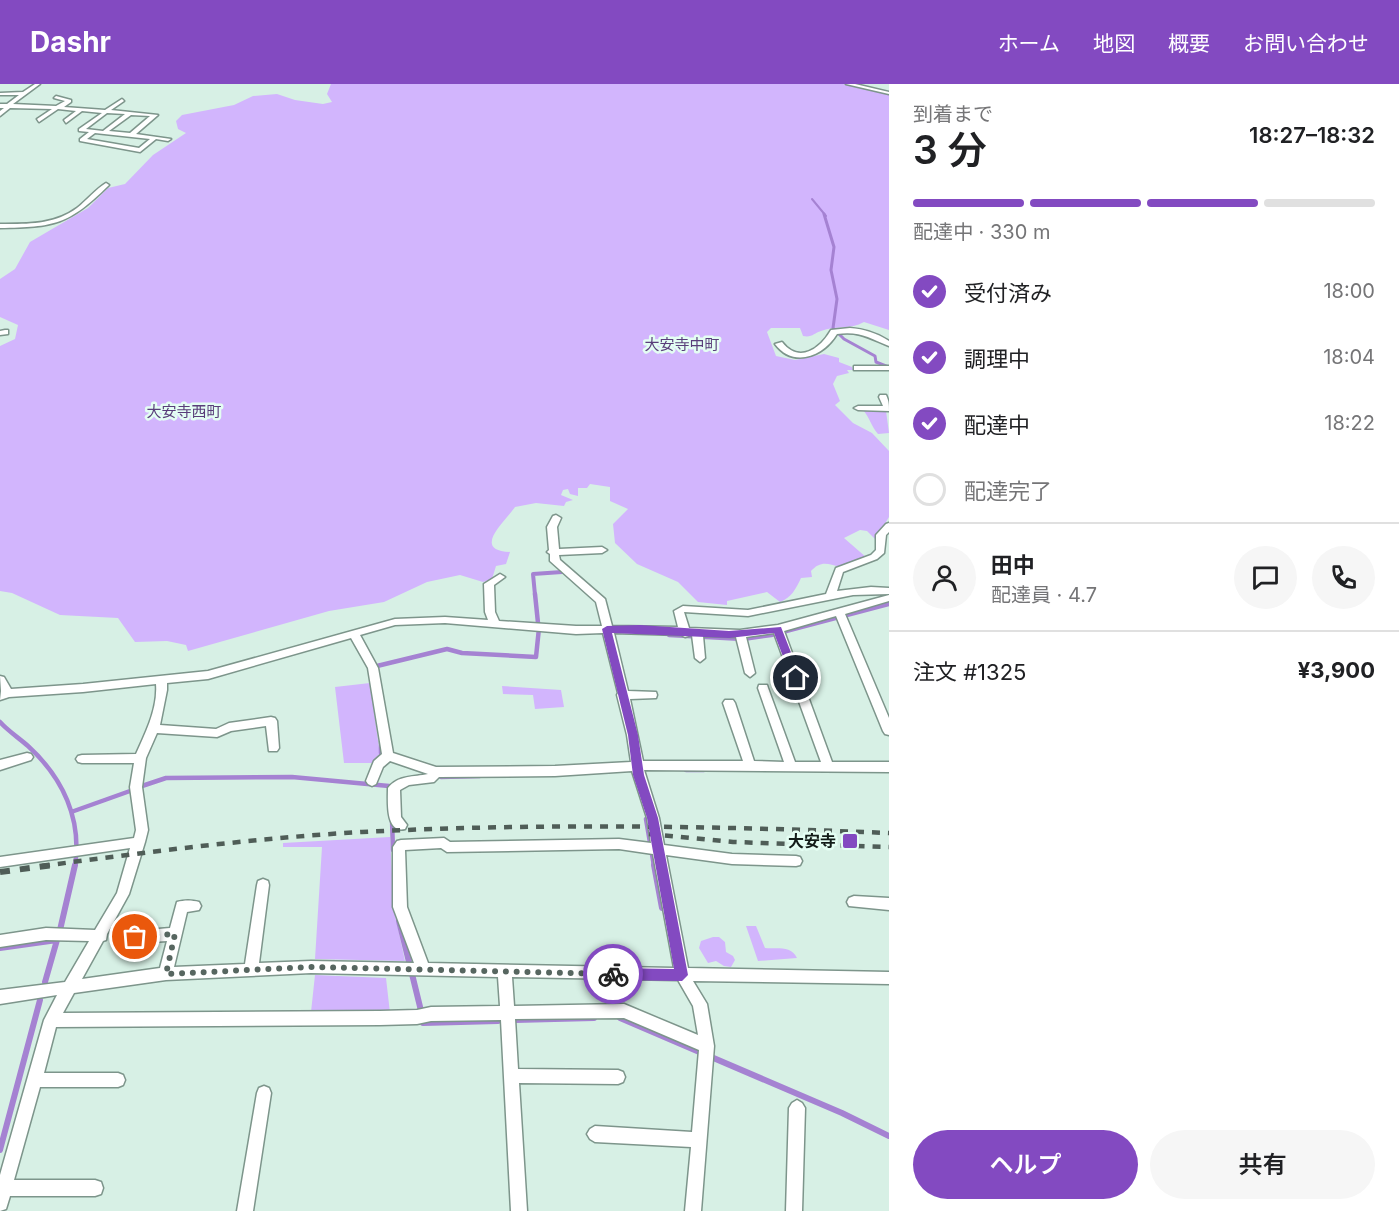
<!DOCTYPE html>
<html lang="ja">
<head>
<meta charset="utf-8">
<style>
  :root { --surface:#fff; --page:#f6f6f6; --text:#202124; --muted:#757577; --line:#e0e0e0; --accent:#834ac1 }
  body { margin:0; font-family:Inter,"Noto Sans JP",sans-serif; background:var(--page); color:var(--text); height:100vh; display:flex; flex-direction:column; font-size:22px; white-space:nowrap }
  * { box-sizing:border-box; margin:0 }
  p { font-size:20px; color:var(--muted) }
  .icon { flex:none; width:33px; height:33px; fill:none; stroke:currentColor; stroke-width:2; stroke-linecap:round; stroke-linejoin:round }
  .map { position:relative; flex:1; overflow:hidden }
  .panel { display:flex; flex-direction:column; background:var(--surface); width:510px }
  .panel>* { flex:none }
  .pin { position:absolute; display:grid; place-items:center; width:51px; height:51px; color:#fff; margin:-26px; border:3px solid #fff; border-radius:50%; box-shadow:0 2px 6px #0007 }
  .courier { position:absolute; display:grid; place-items:center; width:60px; height:60px; margin:-30px; border:4px solid #834ac1; border-radius:50%; background:#fff; color:#222; box-shadow:0 2px 8px #0007 }
  .head em { font-style:normal; font-weight:600 }
  .head div { display:flex; flex-direction:column-reverse }
  .head { display:flex; align-items:center; justify-content:space-between; height:102px; padding:0 24px }
  h1 { font-size:39px; font-weight:600; line-height:45px }
  .bar { display:grid; grid-template-columns:repeat(4,1fr); gap:9px 6px; align-content:center; height:72px; padding:0 24px }
  .bar i { height:8px; border-radius:4px; background:var(--line) }
  .bar .selected { background:var(--accent) }
  .bar p { grid-column:span 4 }
  .line { display:flex; align-items:center; gap:15px; padding:0 24px; border-top:2px solid var(--line) }
  .line div { flex:1 }
  .round { display:grid; place-items:center; flex:none; width:63px; height:63px; border-radius:32px; background:var(--page) }
  ol { padding:0 24px; list-style:none }
  li { display:flex; align-items:center; gap:18px; height:66px }
  li p { margin-inline-start:auto }
  li .icon { padding:6px; border-radius:50%; background:var(--accent); color:#fff; stroke-width:4 }
  li:last-child { color:var(--muted) }
  li i { width:33px; height:33px; border:3px solid var(--line); border-radius:50% }
  .primary-button { display:flex; gap:12px; margin-top:auto; padding:12px 24px }
  .primary-button a { flex:1; height:69px; border-radius:36px; background:var(--accent); color:#fff; font-size:24px; font-weight:600; line-height:69px; text-align:center }
  .primary-button a+a { background:var(--page); color:var(--text) }
  header { display:flex; align-items:center; gap:36px; box-sizing:border-box; height:84px; padding:0 30px; background:var(--accent); color:#fff }
  header strong { font-size:28px }
  nav { display:flex; gap:33px; margin-inline-start:auto; font-size:21px }
  main { display:flex; flex:1; min-height:0 }
  .map>svg:first-child { display:block }
  .green { fill:#d2b5fd }
  .lines { fill:none; stroke-linecap:round; stroke-linejoin:round }
  .stream-far4 { stroke:#a582d2; stroke-width:2 }
  .stream-far3 { stroke:#a582d2; stroke-width:3 }
  .stream-far2 { stroke:#a582d2; stroke-width:4 }
  .stream-far1 { stroke:#a582d2; stroke-width:4.5 }
  .stream { stroke:#a582d2; stroke-width:6 }
  .street-casing { stroke:#7d958b; stroke-width:3 }
  .street { fill:#fff; fill-rule:evenodd }
  .rail-far1 { stroke:#4f5d57; stroke-width:4.5; stroke-dasharray:8 8; stroke-linecap:butt }
  .rail { stroke:#4f5d57; stroke-width:6; stroke-dasharray:10 10; stroke-linecap:butt }
  .route { fill:#834ac1 }
  .done { stroke:#576660; stroke-width:6; stroke-dasharray:0 10.8 }
  .poi-dot { fill:#834ac1; stroke:#e4fef3; stroke-width:2 }
  .labels { text-anchor:middle; stroke-width:5; stroke-linejoin:round; paint-order:stroke }
  .far-neighbourhood-label { font-size:15px; fill:#593e7a; stroke:#e4fef3 }
  .poi-label { font-size:16px; font-weight:bold; fill:#121c18; stroke:#e4fef3; text-anchor:end }
</style>
</head>
<body>
<header>
<strong>Dashr</strong>
<nav><a>ホーム</a><a>地図</a><a>概要</a><a>お問い合わせ</a></nav>
</header>
<main>
<div class="map">
<svg width="889" height="1127" viewBox="0 0 889 1127">
  <rect width="100%" height="100%" fill="#d7f0e5"/>
  <path class="green" d="M331 0H843L889 10V246L864 238C850 246 836 241 821 247 814 249 812 254 803 252L800 244H771L767 248 776 272 795 276 824 270 839 274V278L852 283 853 286H847L849 289 837 292 833 300 840 317 835 321 853 339 872 349 889 367V433L878 451 879 455H875L867 447 860 446 844 454 867 474 840 483C827 479 820 477 811 487L812 493 801 494C796 505 791 514 780 518L767 508 727 517V521L698 518 678 498 637 480 615 459 613 440 628 425 610 417V403L590 400 587 404H578V412L570 410 568 405 563 406 561 411 573 416 566 418 564 422 536 419 515 423C505 438 471 466 510 468L506 480 496 482 492 495 483 498 460 491 427 498 384 518 329 527 188 567 186 561 167 557 135 558 118 534 60 531 12 509 0 507V262L15 255 18 241 0 233V195L15 185 30 158 88 124 108 104 125 100 153 71 186 49 178 45 176 37 182 31 234 21 253 12 277 10 295 16 323 20 332 18 327 10Z
    M863 326 886 327 889 349 878 350C871 342 870 334 863 326Z
    M370 599 380 671 373 679H344L335 603Z
    M502 602 561 606 564 623 535 625 533 611 503 610Z
    M390 753 394 826 405 877 315 875 322 763H283V759Z
    M746 842H756L765 864C777 865 791 861 797 874L758 877Z
    M713 853H719L725 858 726 868 733 872 735 876 731 883 724 882 716 877 708 879 699 864 701 857Z
    M315 891 386 894 390 929 311 928Z"/>
  <g class="lines">
    <path class="stream-far4" d="M812 115 826 132"/>
    <path class="stream-far3" d="M824 130 834 163 831 186 837 215 833 244 844 255 875 272 876 278 889 283"/>
    <path class="stream-far2" d="M535 511 533 490 562 488"/>
    <path class="stream-far1" d="M535 510 538 539
      M669 551 743 555 771 551 889 520
      M377 582 447 565 462 569 536 573 539 544
      M0 638C8 647 19 654 28 662 63 694 82 735 75 782
      M381 657V669
      M686 686H704
      M441 693 480 692
      M142 702 166 694 292 693 389 702 390 709
      M74 727 130 707
      M646 735 654 782
      M392 736 393 766"/>
    <path class="stream" d="M654 781 662 824
      M399 837 424 939
      M60 846 75 781
      M0 864 57 856 45 898
      M620 934 842 1029 889 1052
      M515 936 594 934
      M423 939 498 937
      M0 1066 40 916"/>
    <defs>
      <path id="street" d="M35 0H40L13 20 56 22 65 17 54 14 56 12 71 16V18L64 23 105 26 122 15 124 17 111 26 158 31 136 50 171 55 168 57 156 55 140 68 80 57V55L89 48 79 47V45L102 29 82 27 66 39 64 36 76 27 58 25 39 38 37 35 52 25 10 24 0 32V27L4 24H0V20H7L19 11H0V9L23 8ZM107 29 125 30 103 47 86 45ZM131 31 150 32 130 49 109 47ZM95 49 150 55 139 64 87 55Z
        M846 0H855L889 8V10Z
        M106 99 109 101 108 102C68 141 55 143 0 144V140C27 140 54 141 77 124 87 116 96 105 106 99Z
        M850 244C864 245 877 249 889 257V262C869 254 860 247 837 250 823 273 793 284 775 260L782 258C799 280 820 265 831 246Z
        M5 246H8V250L0 251V247Z
        M854 282H889V286H854Z
        M880 311H886C889 317 889 321 889 327L858 326 854 324 858 322H883L879 313Z
        M556 431 561 434 557 443 559 465 602 463 607 466 602 469 559 471 560 476 605 515 612 542 678 543 674 527 683 522 748 526 826 510 836 484 871 471 876 466V451L886 440 889 439V448L886 451 884 469 877 475 843 488 837 507 871 503 889 504V510L853 511 748 532 684 528 689 544 740 546 778 541 889 511V517L845 530 889 634V651L885 650 883 647 836 532 784 547 832 678H889V688L644 686 659 734 664 761 732 770 796 772 800 773 802 777 800 781 796 782 732 780 666 771 688 884 889 888V900L693 897 707 920 714 962 701 1127H685L691 1063 595 1058 590 1055 587 1050 590 1045 595 1042 692 1048 699 966 624 934 515 935 518 985 618 986 623 988 625 993 623 998 618 1000 519 999 527 1127H511L501 936 431 937 417 940 380 941 56 943 44 989H118L123 991 125 996 123 1001 118 1003H40L14 1096H95L101 1098 103 1104 101 1110 95 1112H10L6 1125 0 1127V1091L44 936 57 911 0 920V906L65 898 89 857 46 856 0 863V851L46 844 95 846 117 809 130 764 0 783V773L134 754 136 746 130 703 134 679H82L78 678 76 675 78 672 82 671 136 670C146 648 158 624 156 600L83 608 9 613 0 616 1 607 0 592 4 593 11 605 83 600 208 587 395 535 445 533 488 536 485 528 484 500 500 490 505 493 494 501 495 528 499 537 576 542H602L596 518 550 477V470L547 468 549 466 547 443 553 432ZM445 539 576 550 603 549 618 609 617 611 627 651 631 678 555 682 436 683 393 669 378 584 360 551 395 541ZM614 549 681 551 685 553 692 551 695 574 700 578 705 574 703 552 736 553 745 589 750 593 755 589 746 553 774 549 821 678H795L768 604 767 601H759L758 604 784 678 754 677 735 619 733 616H725L723 619 743 677H643L630 615 656 614 657 611 656 608 628 607ZM351 554 368 584 382 670 374 677 366 697 368 700 372 702 376 700 383 683 390 677 428 690C414 693 398 691 388 704 388 716 385 750 405 745L407 741 401 733 400 706 409 701 434 698 439 693 555 692 632 687 647 734 651 759 619 755 450 758 444 754 401 756 397 757 393 763V823L414 879 311 877 259 879 269 801 268 797 263 795 258 797 257 801 245 880 174 883 187 828 199 826 201 822 199 818C192 816 184 816 177 818L170 844 135 847 130 849 128 853 130 857 135 859 167 857 160 884 82 895 103 857 106 856 107 850 129 810 145 758 148 746 142 703 146 674 157 649 217 653 231 647 266 642 269 667H277L279 664 277 637 275 634 271 633 229 639 216 645 160 641 167 606V599L208 595ZM441 764 447 768 619 765 653 770 674 884 428 879 407 823 405 766ZM311 889 498 893 500 922 431 923 417 926 380 927 63 929 74 909 166 896ZM512 893 678 896 693 922 698 951 624 920 514 922Z
        M27 669 31 670 33 673 31 676 0 686V676Z
        M854 812 889 814V826L849 822 847 818 849 814Z
        M264 1002 269 1004 271 1009 253 1127H237L257 1009 259 1004Z
        M797 1016 802 1019 805 1024 802 1127H786L789 1024 792 1019Z"/>
    </defs>
    <use href="#street" class="street-casing"/>
    <use href="#street" class="street"/>
    <path class="rail-far1" d="M649 750 733 758 889 763
      M42 782C148 768 255 754 362 748 538 739 714 742 889 749"/>
    <path class="rail" d="M0 788 53 781"/>
  </g>
  <path class="route" d="M640 541 729 547 781 543 801 594 792 596 774 549 729 554 612 549 638 651 644 691 658 734 688 891 682 897 613 896 607 890 613 884 674 885 647 734 633 691 628 651 602 545 607 542Z"/>
  <g class="lines">
    <path class="done" d="M135 853 175 850 166 890 311 883 613 890"/>
  </g>
  <rect class="poi-dot" x="842" y="749" width="16" height="16" rx="3"/>
  <g class="labels">
    <g class="far-neighbourhood-label">
      <text x="682" y="266">大安寺中町</text>
      <text x="184" y="333">大安寺西町</text>
    </g>
    <g class="poi-label">
      <text x="836" y="763">大安寺</text>
    </g>
  </g>
</svg>
<div class="pin" style="left:135px;top:853px;background:#ea580c"><svg class="icon" aria-label="bag" viewBox="0 0 24 24"><path d="M5 8h14l-1 12H6zM9 8a3 3 0 0 1 6 0"/></svg></div>
<div class="pin" style="left:796px;top:594px;background:#1f2937"><svg class="icon" aria-label="home" viewBox="0 0 24 24"><path d="M3 11l9-7 9 7M6 9v11h12V9"/></svg></div>
<div class="courier" style="left:613px;top:890px"><svg class="icon" aria-label="bike" viewBox="0 0 24 24"><circle cx="6" cy="16" r="4"/><circle cx="18" cy="16" r="4"/><path d="M6 16l4-8h5l3 8M10 8l3 8H6M13 5h3"/></svg></div>
</div>
<section class="panel">
<div class="head"><div><h1>3 分</h1><p>到着まで</p></div><em>18:27–18:32</em></div>
<div class="bar"><i class="selected"></i><i class="selected"></i><i class="selected"></i><i></i><p>配達中 · 330 m</p></div>
<ol>
<li><svg class="icon" aria-label="check" viewBox="0 0 24 24"><path d="M5 12l5 5 9-10"/></svg>受付済み<p>18:00</p></li>
<li><svg class="icon" aria-label="check" viewBox="0 0 24 24"><path d="M5 12l5 5 9-10"/></svg>調理中<p>18:04</p></li>
<li><svg class="icon" aria-label="check" viewBox="0 0 24 24"><path d="M5 12l5 5 9-10"/></svg>配達中<p>18:22</p></li>
<li><i></i>配達完了</li>
</ol>
<div class="line" style="height:108px"><a class="round"><svg class="icon" aria-label="person" viewBox="0 0 24 24"><circle cx="12" cy="8" r="4"/><path d="M4 21q1-7 8-7t8 7"/></svg></a><div><b>田中</b><p>配達員 · 4.7</p></div><a class="round"><svg class="icon" aria-label="chat" viewBox="0 0 24 24"><path d="M4 5h16v11H9l-5 4z"/></svg></a><a class="round"><svg class="icon" aria-label="phone" viewBox="0 0 24 24"><path d="M5 4h4l2 5-3 2q2 4 5 5l2-3 5 2v4C11 20 4 13 5 4z"/></svg></a></div>
<div class="line" style="height:78px"><div>注文 #1325</div><b>¥3,900</b></div>
<div class="primary-button"><a>ヘルプ</a><a>共有</a></div>
</section>
</main>
</body>
</html>
